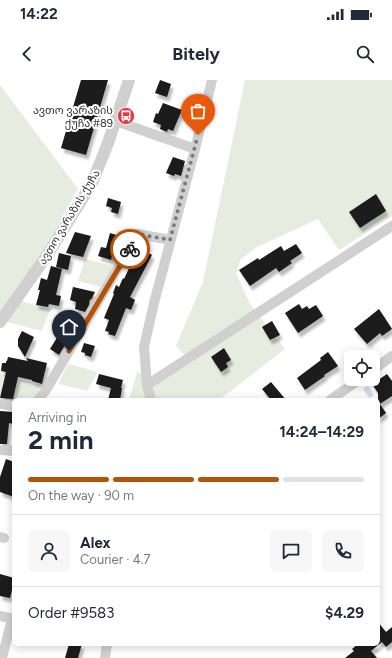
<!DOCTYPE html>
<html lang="en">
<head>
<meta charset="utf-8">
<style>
  :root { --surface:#fff; --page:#f6f6f7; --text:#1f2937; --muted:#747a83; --line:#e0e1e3; --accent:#b45309 }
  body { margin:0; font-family:Figtree,"Noto Sans Georgian",sans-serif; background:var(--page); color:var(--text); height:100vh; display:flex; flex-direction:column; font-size:15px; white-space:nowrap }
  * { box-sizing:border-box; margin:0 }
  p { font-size:13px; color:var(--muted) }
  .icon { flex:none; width:22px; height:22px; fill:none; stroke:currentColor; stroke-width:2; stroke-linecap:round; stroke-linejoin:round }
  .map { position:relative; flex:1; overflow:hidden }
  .drawer { position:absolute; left:12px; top:318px; width:368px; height:248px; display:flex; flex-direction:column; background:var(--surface); border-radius:6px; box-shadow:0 2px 10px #0003 }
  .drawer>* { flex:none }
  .fabs { position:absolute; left:344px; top:270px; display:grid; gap:8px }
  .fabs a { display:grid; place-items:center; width:36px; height:36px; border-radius:6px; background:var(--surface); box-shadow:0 2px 10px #0003; font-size:20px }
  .pin { position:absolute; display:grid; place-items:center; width:34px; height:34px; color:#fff; margin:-41px -17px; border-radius:50% 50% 50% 0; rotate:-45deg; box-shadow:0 0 4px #0007 }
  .pin .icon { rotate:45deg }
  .courier { position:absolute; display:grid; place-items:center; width:40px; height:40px; margin:-20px; border:3px solid #b45309; border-radius:50%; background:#fff; color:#222; box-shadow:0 1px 5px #0007 }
  .headline em { font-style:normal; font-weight:700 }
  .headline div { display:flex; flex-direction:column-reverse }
  .headline { display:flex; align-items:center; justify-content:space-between; height:68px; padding:0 16px }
  h1 { font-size:26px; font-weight:700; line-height:30px }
  .bar { display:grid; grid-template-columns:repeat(4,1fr); gap:6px 4px; align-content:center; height:48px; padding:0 16px }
  .bar i { height:5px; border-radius:3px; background:var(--line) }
  .bar .current { background:var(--accent) }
  .bar p { grid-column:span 4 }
  .line { display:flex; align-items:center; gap:10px; padding:0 16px; border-top:1px solid var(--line) }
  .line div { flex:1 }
  .round { display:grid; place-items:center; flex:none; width:42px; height:42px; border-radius:6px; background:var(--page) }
  .status { display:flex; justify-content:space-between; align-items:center; height:28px; padding:0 20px; background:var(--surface); direction:ltr }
  .status svg { height:11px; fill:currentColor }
  header { display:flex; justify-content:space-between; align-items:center; height:52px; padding:0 16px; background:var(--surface); font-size:18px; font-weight:700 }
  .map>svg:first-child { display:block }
  .green { fill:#e6ecdf }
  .water { fill:#cfe2ee }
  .building { fill:#1a1a1a; filter:url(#shadow) }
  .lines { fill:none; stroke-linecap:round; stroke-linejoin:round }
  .minor { stroke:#d0d0d0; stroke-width:10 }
  .tertiary { stroke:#d0d0d0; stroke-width:12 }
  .done { stroke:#7a7a7a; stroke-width:4; stroke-dasharray:0 7.2 }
  .route { stroke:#b45309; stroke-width:5 }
  .labels { text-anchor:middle; stroke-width:4; stroke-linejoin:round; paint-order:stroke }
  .poi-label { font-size:11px; fill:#333; stroke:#fff; text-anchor:end }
  .street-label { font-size:11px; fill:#333; stroke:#fff }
</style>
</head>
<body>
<div class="status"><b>14:22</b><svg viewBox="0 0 49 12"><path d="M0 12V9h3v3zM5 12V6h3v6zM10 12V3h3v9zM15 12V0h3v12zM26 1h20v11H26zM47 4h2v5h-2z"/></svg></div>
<header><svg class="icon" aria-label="back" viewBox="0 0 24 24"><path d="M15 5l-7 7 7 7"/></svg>Bitely<svg class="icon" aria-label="search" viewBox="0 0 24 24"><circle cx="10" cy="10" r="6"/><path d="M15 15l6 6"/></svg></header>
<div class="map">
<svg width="392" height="578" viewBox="0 0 392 578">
  <defs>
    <filter id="shadow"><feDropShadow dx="2.5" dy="4.5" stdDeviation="1" flood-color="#0004"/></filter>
  </defs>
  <rect width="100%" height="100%" fill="#fff"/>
  <path class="green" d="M245 0H392V136L339 170 318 139 257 167 241 179 236 193 250 224 285 269 219 320H129L137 292 152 296 187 278 176 266 203 202Z
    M0 5 78 109 48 164 0 234Z
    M85 179 113 186 101 207 78 201Z
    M21 221 50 229 42 251 7 242Z
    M68 284 98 292 87 311 58 304Z
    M0 294 42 305C33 321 32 320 14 320V321L0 318Z"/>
  <path class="water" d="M368 306 374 315 369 318 363 309Z"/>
  <path class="building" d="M81 0H108L86 75 61 68Z
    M160 0 171 4 167 17 155 13Z
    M163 23 182 30 173 51 168 49 167 52 160 49 161 45 153 42 156 33 158 34Z
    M173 77 185 81 181 96 175 94 174 96 166 93Z
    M376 114 386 131 360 148 349 132Z
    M108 118 121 122 118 134 111 132 112 128 106 126Z
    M75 152 91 156 83 177 66 173Z
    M110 153 123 157 120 166 115 165 111 180 98 176 101 167 106 168Z
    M296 164 302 173 290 181 292 183 279 192 276 188 250 206 239 190 258 178 259 180 281 166 284 171Z
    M145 171 152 175 130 217 135 220 131 230 126 228 115 256 108 254 109 252 105 251 109 240 104 238 114 214 113 213 116 205 119 207 123 198 124 199 131 184 129 183 133 175 140 179Z
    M59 173 71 176 68 190 56 187Z
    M51 186 62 189 56 215 61 216 59 226 49 224 48 227 36 225 40 210H38L41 198 47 200Z
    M73 207 95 212 91 220 90 219 89 225 85 232 75 229 76 222 70 220Z
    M299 224 302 229 307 226 309 229 316 225 323 236 298 253 285 233Z
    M379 229 392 249 382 256 380 253 367 264 354 249Z
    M63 234 79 238 77 245 59 275 50 269 58 256Z
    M272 241 280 255 270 260 262 247Z
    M22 251 34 257 25 277 18 266V259Z
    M84 263 95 266 91 277 85 275V273L81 272Z
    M224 268 231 280 226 283 228 287 221 292 211 277Z
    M328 272 338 286 324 295 325 296 305 310 297 298 321 280 320 278Z
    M8 277 28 281 26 278 47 283 42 304 32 301V300L18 297 13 319 0 318 6 292 1 291 2 283H6V281H7Z
    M99 294 123 300 121 308H122L120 320H108L111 308 96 304Z
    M387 294 392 301V316L380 324 386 333 378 339V313L372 304Z
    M271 302 286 320H271L262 309Z
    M0 331 14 332 13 344 9 343 7 364H0Z
    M6 379 14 382V417L0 412V397Z
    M0 494 14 498V502L10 518 0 516Z
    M378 542 386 552 392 547V562L386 567 382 562 371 571 377 578H345L354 571 352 569 358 564H378Z
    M69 564H82L78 578H65Z"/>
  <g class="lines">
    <path class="minor" d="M116 41 195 69
      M373 290 392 276
      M147 305 392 146
      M38 320 46 310 138 154 170 160
      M151 320 147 305 144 267 154 223 195 69 212 0
      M330 320 360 299
      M0 324 14 326
      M0 370 14 371
      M0 457 4 458
      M0 536 14 539
      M2 578 12 539
      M105 578 107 564"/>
    <path class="tertiary" d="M0 242 48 174 92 103 108 63 129 0"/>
  </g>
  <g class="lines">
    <path class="done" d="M130 169 138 154 170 160 198 55"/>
    <path class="route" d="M69 271 130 169"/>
  </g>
  <defs>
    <symbol id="bus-disc" viewBox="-11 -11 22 22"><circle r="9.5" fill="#e63946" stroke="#fff"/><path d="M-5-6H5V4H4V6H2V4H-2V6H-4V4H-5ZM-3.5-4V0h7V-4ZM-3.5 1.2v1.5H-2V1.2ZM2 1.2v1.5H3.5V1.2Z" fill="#fff"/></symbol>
  </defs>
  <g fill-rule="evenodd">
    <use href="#bus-disc" x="116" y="26" width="20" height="20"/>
  </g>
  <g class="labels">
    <g class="poi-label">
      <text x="113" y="34">ავთო ვარაზის<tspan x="113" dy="13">ქუჩა #89</tspan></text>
    </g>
    <g class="street-label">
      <text transform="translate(69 137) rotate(-59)" y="4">ავთო ვარაზის ქუჩა</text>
    </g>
  </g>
</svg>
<div class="fabs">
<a><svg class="icon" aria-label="locate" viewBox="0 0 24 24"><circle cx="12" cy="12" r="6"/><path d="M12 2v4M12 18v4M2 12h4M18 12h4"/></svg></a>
</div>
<div class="pin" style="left:198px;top:55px;background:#ea580c"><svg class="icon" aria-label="bag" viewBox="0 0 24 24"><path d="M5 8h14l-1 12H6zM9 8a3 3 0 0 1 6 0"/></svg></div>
<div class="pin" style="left:69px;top:271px;background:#1f2937"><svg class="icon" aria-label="home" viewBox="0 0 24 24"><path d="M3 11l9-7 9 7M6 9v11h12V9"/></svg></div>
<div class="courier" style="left:130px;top:169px"><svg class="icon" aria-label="bike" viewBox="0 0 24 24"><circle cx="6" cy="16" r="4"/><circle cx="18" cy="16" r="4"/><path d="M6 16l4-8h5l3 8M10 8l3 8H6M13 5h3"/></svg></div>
<section class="drawer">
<div class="headline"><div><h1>2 min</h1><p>Arriving in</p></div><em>14:24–14:29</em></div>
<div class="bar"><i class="current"></i><i class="current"></i><i class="current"></i><i></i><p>On the way · 90 m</p></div>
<div class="line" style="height:72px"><a class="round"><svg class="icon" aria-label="person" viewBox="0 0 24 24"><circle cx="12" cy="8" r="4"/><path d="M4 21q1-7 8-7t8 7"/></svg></a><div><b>Alex</b><p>Courier · 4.7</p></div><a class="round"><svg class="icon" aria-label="chat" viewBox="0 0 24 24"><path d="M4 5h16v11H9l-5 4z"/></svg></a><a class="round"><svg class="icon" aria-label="phone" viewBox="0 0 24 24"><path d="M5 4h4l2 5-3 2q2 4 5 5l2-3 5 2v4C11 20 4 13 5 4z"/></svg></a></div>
<div class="line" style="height:52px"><div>Order #9583</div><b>$4.29</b></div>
</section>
</div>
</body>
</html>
